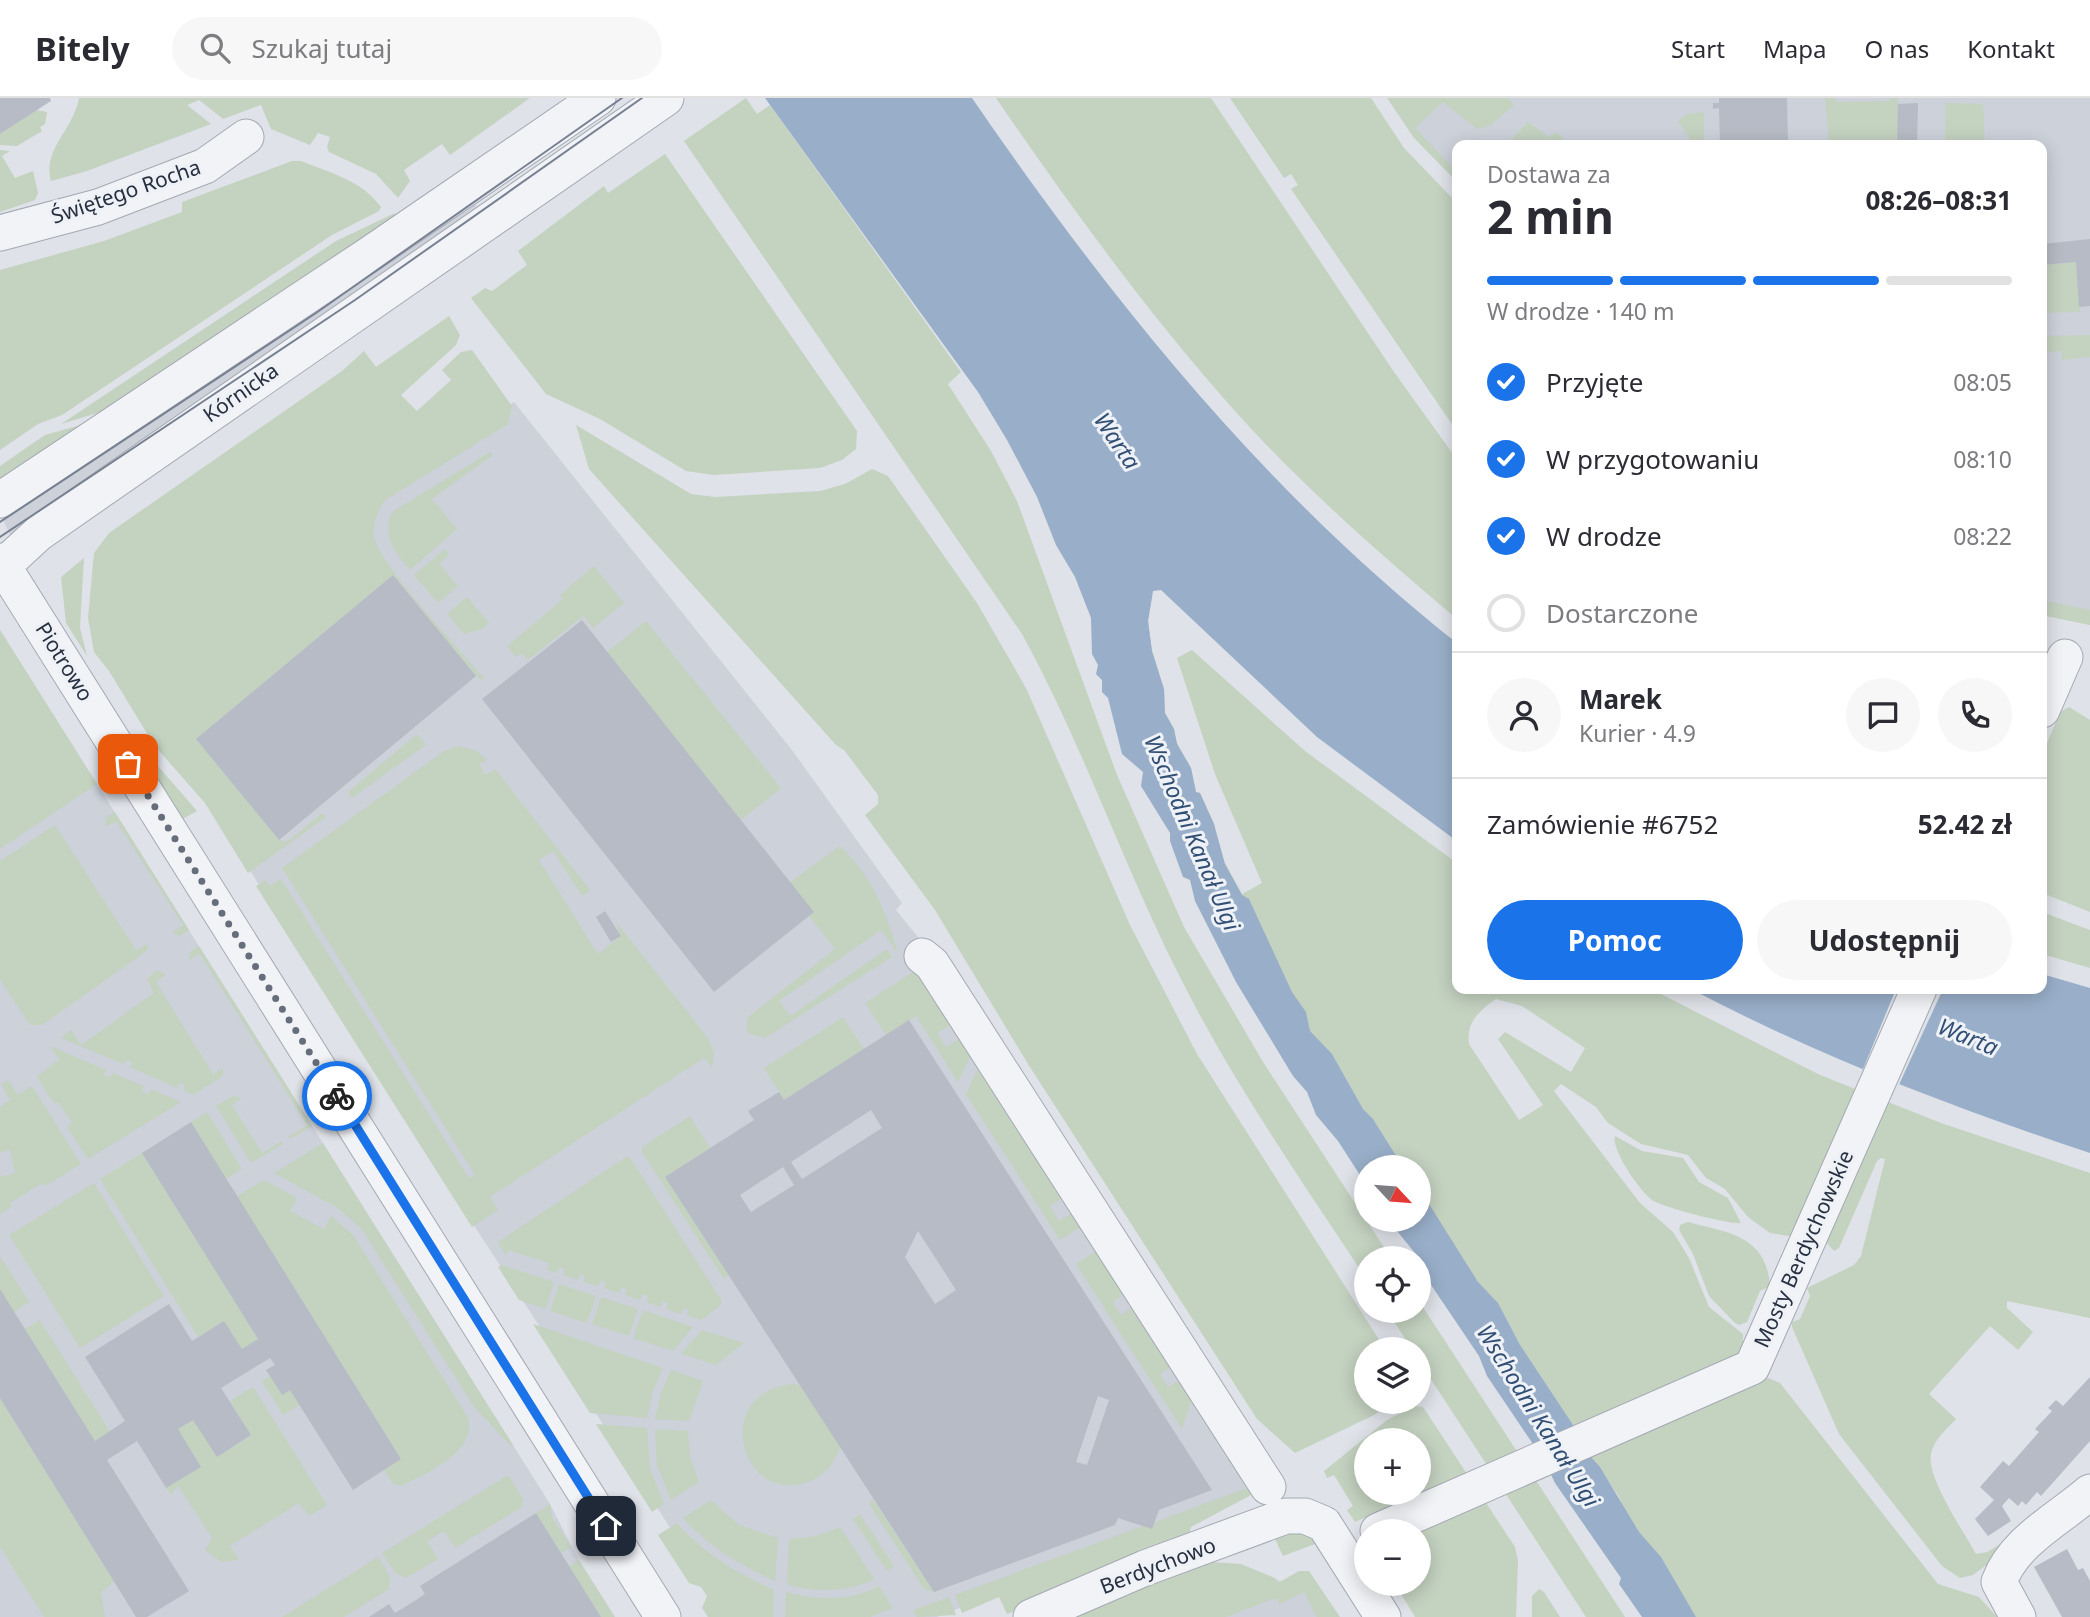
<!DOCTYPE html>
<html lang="pl">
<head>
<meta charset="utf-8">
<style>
  :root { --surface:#fff; --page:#f7f7f7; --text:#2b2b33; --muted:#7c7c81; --line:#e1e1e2; --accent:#1a73e8 }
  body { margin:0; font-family:"Noto Sans",sans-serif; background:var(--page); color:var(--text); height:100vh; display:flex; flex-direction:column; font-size:26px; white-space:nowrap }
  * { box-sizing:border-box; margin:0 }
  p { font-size:23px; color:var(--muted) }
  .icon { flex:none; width:38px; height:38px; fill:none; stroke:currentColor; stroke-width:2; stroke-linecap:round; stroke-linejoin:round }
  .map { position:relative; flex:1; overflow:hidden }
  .drawer { position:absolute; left:1452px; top:42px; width:595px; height:854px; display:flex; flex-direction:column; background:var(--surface); border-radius:14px; box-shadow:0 4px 18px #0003 }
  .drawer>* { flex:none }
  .needle { width:46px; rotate:116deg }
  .tools { position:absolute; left:1354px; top:1057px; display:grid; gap:14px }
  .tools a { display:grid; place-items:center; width:77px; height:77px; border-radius:50%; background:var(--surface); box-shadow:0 4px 18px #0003; font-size:35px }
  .pin { position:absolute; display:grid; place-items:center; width:60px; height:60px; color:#fff; margin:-30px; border-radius:14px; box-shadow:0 4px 10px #0006 }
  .courier { position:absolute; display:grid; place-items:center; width:70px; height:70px; margin:-35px; border:5px solid #1a73e8; border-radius:50%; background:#fff; color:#222; box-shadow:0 2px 9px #0007 }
  .headline em { font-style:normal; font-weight:700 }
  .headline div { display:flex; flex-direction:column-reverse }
  .headline { display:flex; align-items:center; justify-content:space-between; height:119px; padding:0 35px }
  h1 { font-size:46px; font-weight:700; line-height:52px }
  .bar { display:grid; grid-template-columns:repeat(4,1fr); gap:10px 7px; align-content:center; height:84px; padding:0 35px }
  .bar i { height:9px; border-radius:5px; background:var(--line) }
  .bar .current { background:var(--accent) }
  .bar p { grid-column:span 4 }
  .line { display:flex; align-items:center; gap:18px; padding:0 35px; border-top:2px solid var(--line) }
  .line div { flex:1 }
  .round { display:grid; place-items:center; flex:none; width:74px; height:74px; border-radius:37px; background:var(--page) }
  ol { padding:0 35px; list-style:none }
  li { display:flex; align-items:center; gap:21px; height:77px }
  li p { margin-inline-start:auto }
  li .icon { padding:7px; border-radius:50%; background:var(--accent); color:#fff; stroke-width:4 }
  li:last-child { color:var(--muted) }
  li i { width:38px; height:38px; border:4px solid var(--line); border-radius:50% }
  .button { display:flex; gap:14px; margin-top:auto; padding:14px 35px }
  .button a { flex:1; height:80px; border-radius:42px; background:var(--accent); color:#fff; font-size:28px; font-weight:700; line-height:80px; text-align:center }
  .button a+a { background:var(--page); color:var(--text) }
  header { display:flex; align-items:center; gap:42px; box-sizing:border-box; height:98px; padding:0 35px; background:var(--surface); border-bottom:2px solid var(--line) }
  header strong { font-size:33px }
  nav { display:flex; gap:38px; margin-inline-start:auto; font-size:24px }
  .search { width:490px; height:63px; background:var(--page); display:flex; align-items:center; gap:18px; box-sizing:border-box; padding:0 24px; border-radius:38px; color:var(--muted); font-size:26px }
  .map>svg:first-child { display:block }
  .built { fill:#cdd1da }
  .green { fill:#c4d2c0; fill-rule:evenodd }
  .water { fill:#99afc9 }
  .pier { fill:#dfe2e8 }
  .building { fill:#b6bbc5; fill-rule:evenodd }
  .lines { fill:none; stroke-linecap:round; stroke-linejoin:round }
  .minor-casing { stroke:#a4a9b2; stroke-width:37 }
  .minor { stroke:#f1f3f7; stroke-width:35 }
  .tram { stroke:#788192; stroke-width:2 }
  .done { stroke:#676e7b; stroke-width:7; stroke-dasharray:0 12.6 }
  .route { stroke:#1a73e8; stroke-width:9 }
  .labels { text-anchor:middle; stroke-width:6; stroke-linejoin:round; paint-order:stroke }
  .street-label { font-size:21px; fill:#273040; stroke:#eef1f6 }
  .water-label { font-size:23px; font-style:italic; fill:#314e74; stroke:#eef1f6 }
</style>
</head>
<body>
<header>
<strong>Bitely</strong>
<div class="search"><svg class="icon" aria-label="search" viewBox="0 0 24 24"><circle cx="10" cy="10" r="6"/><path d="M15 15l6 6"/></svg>Szukaj tutaj</div>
<nav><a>Start</a><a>Mapa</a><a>O nas</a><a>Kontakt</a></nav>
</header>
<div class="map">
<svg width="2090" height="1519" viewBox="0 0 2090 1519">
  <rect width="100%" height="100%" fill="#dfe2e8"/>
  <path class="built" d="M1448 0H2090V527L2042 517V47H1458V81L1411 31Z
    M469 98 484 119 12 440 0 416Z
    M514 304 792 652 902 805 896 812 1007 949 1254 1369 1243 1398 937 1519H728L381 984 121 564Z
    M0 532 550 1406 608 1519H0Z
    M1267 1477 1323 1503 1333 1519H1156Z"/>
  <path class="green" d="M79 0H530L450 57 442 46 404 72 410 83 398 100 376 76 329 54 327 49 330 39 318 35 310 47 271 31 261 7 223 21 199 2 187 7 211 26 87 73 51 83C42 51 74 31 79 0Z
    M746 0 757 16 770 7 961 274 948 286 991 353 1017 403 1117 677 1184 829 1263 964 1391 1160H1367V1182C1302 1083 1233 985 1180 879 1123 767 1083 647 1022 536L684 43Z
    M996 0H1211L1394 274 1458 363V522C1380 456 1302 388 1234 312 1147 214 1070 108 996 0Z
    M1230 0H1371L1404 50 1458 106V335L1291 91 1298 87 1291 76 1284 80Z
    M1387 0H1508L1514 7 1490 28 1477 31 1443 4 1415 30 1458 75V85L1414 40Z
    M1825 0H1836V4L1890 3 1891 0H1898L1897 46H1829Z
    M1945 5 1983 6 1985 47H1945Z
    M36 12 47 14 45 26 40 29 42 33 17 48 0 47V36Z
    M1704 14V42L1701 47H1694L1678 23 1687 16Z
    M1528 24 1549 39 1557 34 1569 47H1506Z
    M0 52 10 53 2 58 15 80 33 73 38 95 35 102 0 114Z
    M665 56 857 333 856 351 842 362 820 370 714 377 686 373 600 321 546 296 471 200 485 190 492 193 527 167 518 153 604 88 608 95Z
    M292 63H301C331 75 361 82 381 109L379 113 332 137 62 317 38 326 0 352V172L104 143 182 114V104Z
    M395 115 393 121 104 313 61 326 336 143Z
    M2076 164 2080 214 2042 215V167Z
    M449 218 460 237 456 247 401 297 417 313 451 282 442 272 461 254 472 252 512 308 508 326 384 403C378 414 372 426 374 439 379 466 462 554 484 580L481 582 476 578 393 477 196 641 279 742 285 744 291 741 322 715 326 719 248 775 205 705 154 647 109 573 94 554 88 520 94 455 109 435 342 273 364 253 376 269Z
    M2090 237V259L2062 262 2061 253 2042 255V238Z
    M98 322 0 390V368L45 337Z
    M576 327 691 396 715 399 820 393 845 386 872 371 888 378 977 505 1026 590 1130 827 1197 956 1385 1251H1367V1304H1392L1374 1317 1295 1355 1257 1321 1028 966 935 812 865 717 878 706V697L844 652 836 647 589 371Z
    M490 354 493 357 432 401 457 431 410 472C394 453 382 438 392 414Z
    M445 451 449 457 439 466 458 488 438 505 414 477Z
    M84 460 80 530 87 558 66 525 61 479Z
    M594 468 624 505 593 530 583 518 528 562 522 555 516 559 507 548 563 501 560 497Z
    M1153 493 1148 523 1152 553 1164 591 1165 615 1174 631 1177 645 1191 670 1196 694 1200 695 1214 726 1219 754 1242 796 1262 785 1215 676 1177 560 1192 552 1305 653 1458 766V891H1651L1820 977 1941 1025 2090 1075V1220L2007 1203V1210L2033 1234 2018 1252 1990 1228 1929 1296 1956 1321C1946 1332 1934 1341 1931 1356 1926 1379 1964 1434 1976 1456L1987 1454 2014 1438 2018 1443 1973 1477 1960 1480 1942 1468 1839 1336 1792 1229V1224L1800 1221 1810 1198 1807 1190 1854 1167 1861 1158 1885 1061 1881 1060 1877 1063 1839 1150 1834 1153 1826 1144 1834 1127 1789 1138 1770 1135 1748 1119 1725 1091 1706 1080 1688 1057 1641 1046 1608 1025 1596 1009 1561 986 1554 993 1640 1105 1673 1134 1689 1160 1709 1209 1743 1236V1251L1738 1256 1758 1283 1768 1280 1780 1285 1938 1486 1979 1499 1997 1519H1668L1619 1399 1599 1369 1560 1334 1419 1101V1069H1393L1313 955 1130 569 1132 548ZM1496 901 1522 908 1585 950 1571 974 1505 934 1498 941 1543 1007 1519 1022 1469 946C1466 924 1479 913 1496 901Z
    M467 499 489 525 482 531 464 536 447 516Z
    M2042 502 2090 512V527L2042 517Z
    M646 523 781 690 741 722 607 554Z
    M0 532 97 686 0 751Z
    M2069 609 2090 622V814L2042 795V657L2060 614Z
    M417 636 426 647 352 700 348 694Z
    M459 648 477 653 487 662 479 666 485 677 495 671 590 792 582 798 553 753 539 762 598 856 621 838 616 824 708 940 714 955 712 969 704 960 490 1099 498 1112 472 1129 256 788 266 782 270 788 281 781 469 1080 475 1077 282 770 444 653Z
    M145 653 197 713 179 723Z
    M115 714 189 832 180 838 172 835 183 827 116 723 105 729 106 720Z
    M55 727 136 852 147 846 148 852 42 927H30L0 882V763Z
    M840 748C871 777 887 814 898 856L881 832 779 903 790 918 887 851 892 859 765 940 750 936 746 930 748 919 835 851 809 818 814 814 790 784Z
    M2042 814 2090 832V870L2042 856Z
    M199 848 312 1028 290 1041 288 1039 307 1027 200 856 189 862 190 854Z
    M919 870 955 924 937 935 946 949 964 938 976 947 958 984 916 918 886 937 865 905Z
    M157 872 166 877 156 884 213 976 223 970V978L193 997 183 992 185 988 179 985 177 990 130 969 132 964 126 962 123 966 61 940 71 932 81 947 154 895 147 881Z
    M843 919 864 951 784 1002 764 970Z
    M50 948 106 972 104 977 110 979 113 975 144 988 142 993 148 996 151 991 181 1004 88 1061 67 1029 72 1025 58 1004 54 1006 37 978 59 962Z
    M983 960 1068 1096 1050 1108 1059 1123 1078 1111 1087 1125 1060 1142 966 996Z
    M8 982 18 997 32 988 81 1066 45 1088 43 1085 10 1105 12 1109 0 1116V1079L15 1075 10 1052 0 1054V1009L10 1002 1 986Z
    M233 998 242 1000 232 1007 262 1055 282 1043 283 1046 251 1065 216 1008Z
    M207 1014 242 1071 226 1081 191 1024Z
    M690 1018 710 1050 665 1079 729 1177 724 1181 642 1054V1049Z
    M1615 1038 1642 1053 1683 1060 1699 1084 1728 1100 1741 1125C1730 1127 1662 1109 1652 1102 1640 1093 1611 1052 1615 1038Z
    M323 1045 513 1347 511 1348 474 1309 361 1130 336 1109 274 1075Z
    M142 1055 258 1241 242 1251 224 1223 198 1239 100 1081Z
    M626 1059 631 1061 722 1203 720 1208 701 1222 687 1217 689 1212 684 1210 681 1216 666 1211 668 1205 663 1203 661 1209 646 1204 648 1198 643 1196 640 1202 625 1197 627 1191 622 1189 619 1195 604 1190 606 1184 601 1183 598 1188 583 1184 585 1178 581 1176 578 1182 563 1177 564 1171 560 1169 557 1175 547 1172 549 1165 508 1152 506 1158 498 1144Z
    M264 1082 297 1100 290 1113 324 1131 331 1118 353 1137 467 1318C480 1354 425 1375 402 1388L393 1386 384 1372 401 1361 237 1098Z
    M94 1085 164 1198 80 1250 9 1137Z
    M1688 1124C1727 1135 1766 1136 1770 1188L1760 1193 1747 1224 1739 1227 1734 1224 1709 1198 1693 1156 1679 1132 1680 1127Z
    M1102 1149 1130 1192 1113 1204 1121 1217 1139 1205 1177 1265 1160 1276 1168 1289 1187 1278 1194 1295 1182 1331 1076 1166Z
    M0 1158 29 1204 14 1214 0 1191Z
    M502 1167 554 1184 546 1211 519 1202 498 1169Z
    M559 1186 596 1198 587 1225 550 1213Z
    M601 1199 638 1211 629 1238 592 1226Z
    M1419 1203 1625 1519H1586L1419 1263V1251H1412L1387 1213H1419Z
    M643 1212 693 1229 673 1253 633 1240Z
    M40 1222 110 1334 95 1343 25 1231Z
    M533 1226 663 1270 653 1293 647 1320 590 1315Z
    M702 1232 744 1245 716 1267 681 1256Z
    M671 1272 703 1283 689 1323 655 1321 661 1295Z
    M270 1278 290 1292 299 1307 283 1317 262 1283Z
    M793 1286 805 1288 842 1344C837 1362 827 1377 808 1384 740 1408 710 1294 793 1286Z
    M253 1289 327 1407 309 1418 299 1405 230 1448 239 1462 221 1464 205 1452 212 1440 178 1388 171 1397 166 1390 201 1369 178 1331 193 1322 217 1359 251 1338 230 1303Z
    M0 1300 114 1484 101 1494 105 1519H44L0 1449Z
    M1414 1308 1423 1309 1515 1449 1518 1463 1516 1519H1415L1395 1486H1419V1433H1414L1401 1403 1355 1424 1347 1412 1353 1408 1334 1377 1327 1380 1324 1373 1387 1322ZM1367 1342H1419V1395H1367Z
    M596 1326 647 1330 650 1370 664 1406 652 1414Z
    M655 1331 688 1333 690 1359 699 1384 671 1402 657 1367Z
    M508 1377 523 1401 522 1409 455 1450 444 1433 427 1443 438 1461 406 1480 395 1475 382 1455Z
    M1255 1387 1253 1396 1191 1429 1187 1444 1007 1516 999 1499 962 1515 955 1497 1143 1428 1152 1431 1155 1424Z
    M873 1401 934 1494 924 1491 869 1406Z
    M711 1402 739 1427 778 1440 775 1483C741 1468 708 1448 683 1420Z
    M550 1406 552 1419 571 1449 561 1455 536 1415Z
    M860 1416 894 1468 887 1473 853 1421Z
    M677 1425C703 1455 738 1476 774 1492L773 1519H708L702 1510 707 1498 701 1489 689 1485 658 1437Z
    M840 1429 874 1481C846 1495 817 1494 787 1487L789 1441 816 1438Z
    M1295 1432 1323 1443 1283 1458 1274 1439Z
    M378 1459 390 1478 389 1491 344 1519H282Z
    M579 1462 615 1519H601L569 1468Z
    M1197 1463 1241 1466 1275 1480 1278 1485 1299 1473H1309L1340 1519H1317L1304 1494 1280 1506 1276 1500 1226 1519H1061Z
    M879 1488 893 1510 870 1519H785L786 1494C817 1502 850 1504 879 1488Z
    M1539 1491 1544 1494 1560 1519H1532V1498Z
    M949 1499 956 1517 917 1519 913 1512Z"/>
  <path class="water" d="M765 0H972C1110 201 1265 394 1458 546V744L1317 639 1161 492 1153 493 1148 523 1152 553 1164 591 1165 615 1174 631 1177 646 1191 670 1196 694 1200 695 1214 726 1225 766 1242 797 1249 801 1292 894 1306 914 1310 933 1332 956 1363 1011 1373 1021 1403 1069H1367V1088L1338 1043 1316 1017 1307 994 1293 978 1236 884 1195 803 1190 782 1183 779 1170 743V735L1141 688 1143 674 1122 656 1108 600 1102 594V582L1096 576 1098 567 1092 556 1091 520 1075 479 1056 447 1037 399 1007 342 978 294Z
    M2042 876 2090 890V1055C1952 1009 1820 959 1691 891H2042Z
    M1419 1090 1478 1184 1498 1205 1520 1247 1581 1339 1582 1349 1600 1369 1639 1434 1661 1459 1696 1519H1642L1619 1486 1621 1480 1555 1385 1545 1364 1487 1278 1479 1258 1421 1172 1419 1160 1388 1122H1419Z"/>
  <path class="pier" d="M1896 891H1943L1897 991 1861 976Z"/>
  <path class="building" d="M0 0H50L51 3 0 36Z
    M1719 0H1787L1788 47H1720L1719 10 1713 11V5H1719Z
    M1918 5 1917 47H1897L1898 6Z
    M2090 141V208L2079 209 2076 164 2042 167V146Z
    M393 477 476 578 279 742 196 641Z
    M582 522 814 814 714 894 482 601Z
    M605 813 621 838 611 844 596 819Z
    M909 922 1212 1392 1159 1412 1152 1431 1118 1420 1115 1427 934 1494 665 1079 754 1022 748 1013 779 994 784 1002ZM871 1012 882 1030 802 1081 791 1064ZM783 1069 794 1087 751 1114 740 1097ZM918 1133 956 1192 935 1206 905 1159ZM1098 1298 1109 1302 1087 1367 1076 1364Z
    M191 1024 401 1361 353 1392 290 1292 282 1297 266 1272 275 1267 270 1260 221 1290 251 1337 217 1359 193 1322 178 1331 201 1369 166 1390 137 1343 107 1362 189 1493 147 1519H136L0 1300V1191L95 1343 125 1323 85 1259 169 1206 192 1243 224 1223 242 1251 258 1241 142 1055Z
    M2090 1279V1343L2041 1398 2037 1394 2026 1407 2022 1403 2018 1408 2009 1400 2002 1408 2011 1423 1988 1438 1975 1421 1994 1402 1980 1389 2003 1363 2009 1368 2039 1334 2035 1331 2052 1313 2048 1310 2056 1302 2063 1308Z
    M536 1415 601 1519H369L389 1506 395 1515 413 1504 425 1496 420 1488Z
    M2067 1451 2078 1472 2083 1470 2090 1483V1519H2062L2034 1469Z"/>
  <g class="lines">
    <defs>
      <path id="minor" d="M0 135 98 109 205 68 246 39
        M0 402 370 156 598 0
        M0 463 663 1519
        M0 471 39 435 666 0
        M2042 612 2065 559
        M922 858 932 866 1268 1389
        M1378 1433 1752 1269 1919 891
        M1031 1519 1145 1470 1286 1418H1305L1324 1426 1383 1519
        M2018 1519 1999 1484C2014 1443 2059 1421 2090 1394"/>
    </defs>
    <use href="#minor" class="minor-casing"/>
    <use href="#minor" class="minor"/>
    <path class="tram" d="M0 424 316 215 622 0
      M0 439 355 202 642 0"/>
  </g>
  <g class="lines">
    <path class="done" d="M128 666 337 998"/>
    <path class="route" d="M337 998 606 1428"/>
  </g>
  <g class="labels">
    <g class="street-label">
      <text transform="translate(126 94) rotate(-19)" y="7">Świętego Rocha</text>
      <text transform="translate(241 295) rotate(-35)" y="7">Kórnicka</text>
      <text transform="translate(64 564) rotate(58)" y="7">Piotrowo</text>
      <text transform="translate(1804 1151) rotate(-66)" y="7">Mosty Berdychowskie</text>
      <text transform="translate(1158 1468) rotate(-21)" y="7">Berdychowo</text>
    </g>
    <g class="water-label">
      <text transform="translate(1117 343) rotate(56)" y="8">Warta</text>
      <text transform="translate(1192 735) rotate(67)" y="8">Wschodni Kanał Ulgi</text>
      <text transform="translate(1968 939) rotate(22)" y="8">Warta</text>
      <text transform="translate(1538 1318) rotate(58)" y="8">Wschodni Kanał Ulgi</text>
    </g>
  </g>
</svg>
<div class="tools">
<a><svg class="needle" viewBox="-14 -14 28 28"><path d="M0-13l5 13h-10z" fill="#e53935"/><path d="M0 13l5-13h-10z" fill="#7c7c81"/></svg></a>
<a><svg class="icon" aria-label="locate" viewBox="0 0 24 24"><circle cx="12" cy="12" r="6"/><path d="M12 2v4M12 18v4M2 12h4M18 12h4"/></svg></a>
<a><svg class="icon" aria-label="layers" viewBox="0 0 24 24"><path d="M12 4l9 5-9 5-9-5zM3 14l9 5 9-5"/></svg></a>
<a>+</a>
<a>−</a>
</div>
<div class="pin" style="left:128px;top:666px;background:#ea580c"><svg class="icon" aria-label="bag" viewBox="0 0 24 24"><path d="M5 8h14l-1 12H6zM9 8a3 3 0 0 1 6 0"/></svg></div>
<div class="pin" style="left:606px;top:1428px;background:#1f2937"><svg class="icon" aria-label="home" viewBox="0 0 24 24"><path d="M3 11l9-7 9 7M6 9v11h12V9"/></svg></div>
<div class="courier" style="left:337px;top:998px"><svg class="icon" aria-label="bike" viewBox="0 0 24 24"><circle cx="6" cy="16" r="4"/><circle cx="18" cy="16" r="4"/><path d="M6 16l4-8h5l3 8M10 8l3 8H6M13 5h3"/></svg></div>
<section class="drawer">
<div class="headline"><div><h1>2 min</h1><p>Dostawa za</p></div><em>08:26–08:31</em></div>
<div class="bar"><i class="current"></i><i class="current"></i><i class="current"></i><i></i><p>W drodze · 140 m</p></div>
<ol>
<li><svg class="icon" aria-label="check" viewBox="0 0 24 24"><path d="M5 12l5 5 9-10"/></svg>Przyjęte<p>08:05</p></li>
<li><svg class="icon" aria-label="check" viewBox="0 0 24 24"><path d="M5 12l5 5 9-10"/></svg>W przygotowaniu<p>08:10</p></li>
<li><svg class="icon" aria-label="check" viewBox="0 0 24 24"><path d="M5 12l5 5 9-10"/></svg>W drodze<p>08:22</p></li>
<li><i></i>Dostarczone</li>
</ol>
<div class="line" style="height:126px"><a class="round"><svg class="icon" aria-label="person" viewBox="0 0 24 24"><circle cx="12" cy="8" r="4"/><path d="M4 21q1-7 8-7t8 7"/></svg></a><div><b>Marek</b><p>Kurier · 4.9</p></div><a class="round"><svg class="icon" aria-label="chat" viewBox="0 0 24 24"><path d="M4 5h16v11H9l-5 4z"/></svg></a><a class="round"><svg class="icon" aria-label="phone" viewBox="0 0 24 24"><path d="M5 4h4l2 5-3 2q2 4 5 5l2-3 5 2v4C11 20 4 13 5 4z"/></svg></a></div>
<div class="line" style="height:91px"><div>Zamówienie #6752</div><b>52.42 zł</b></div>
<div class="button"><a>Pomoc</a><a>Udostępnij</a></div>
</section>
</div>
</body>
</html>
